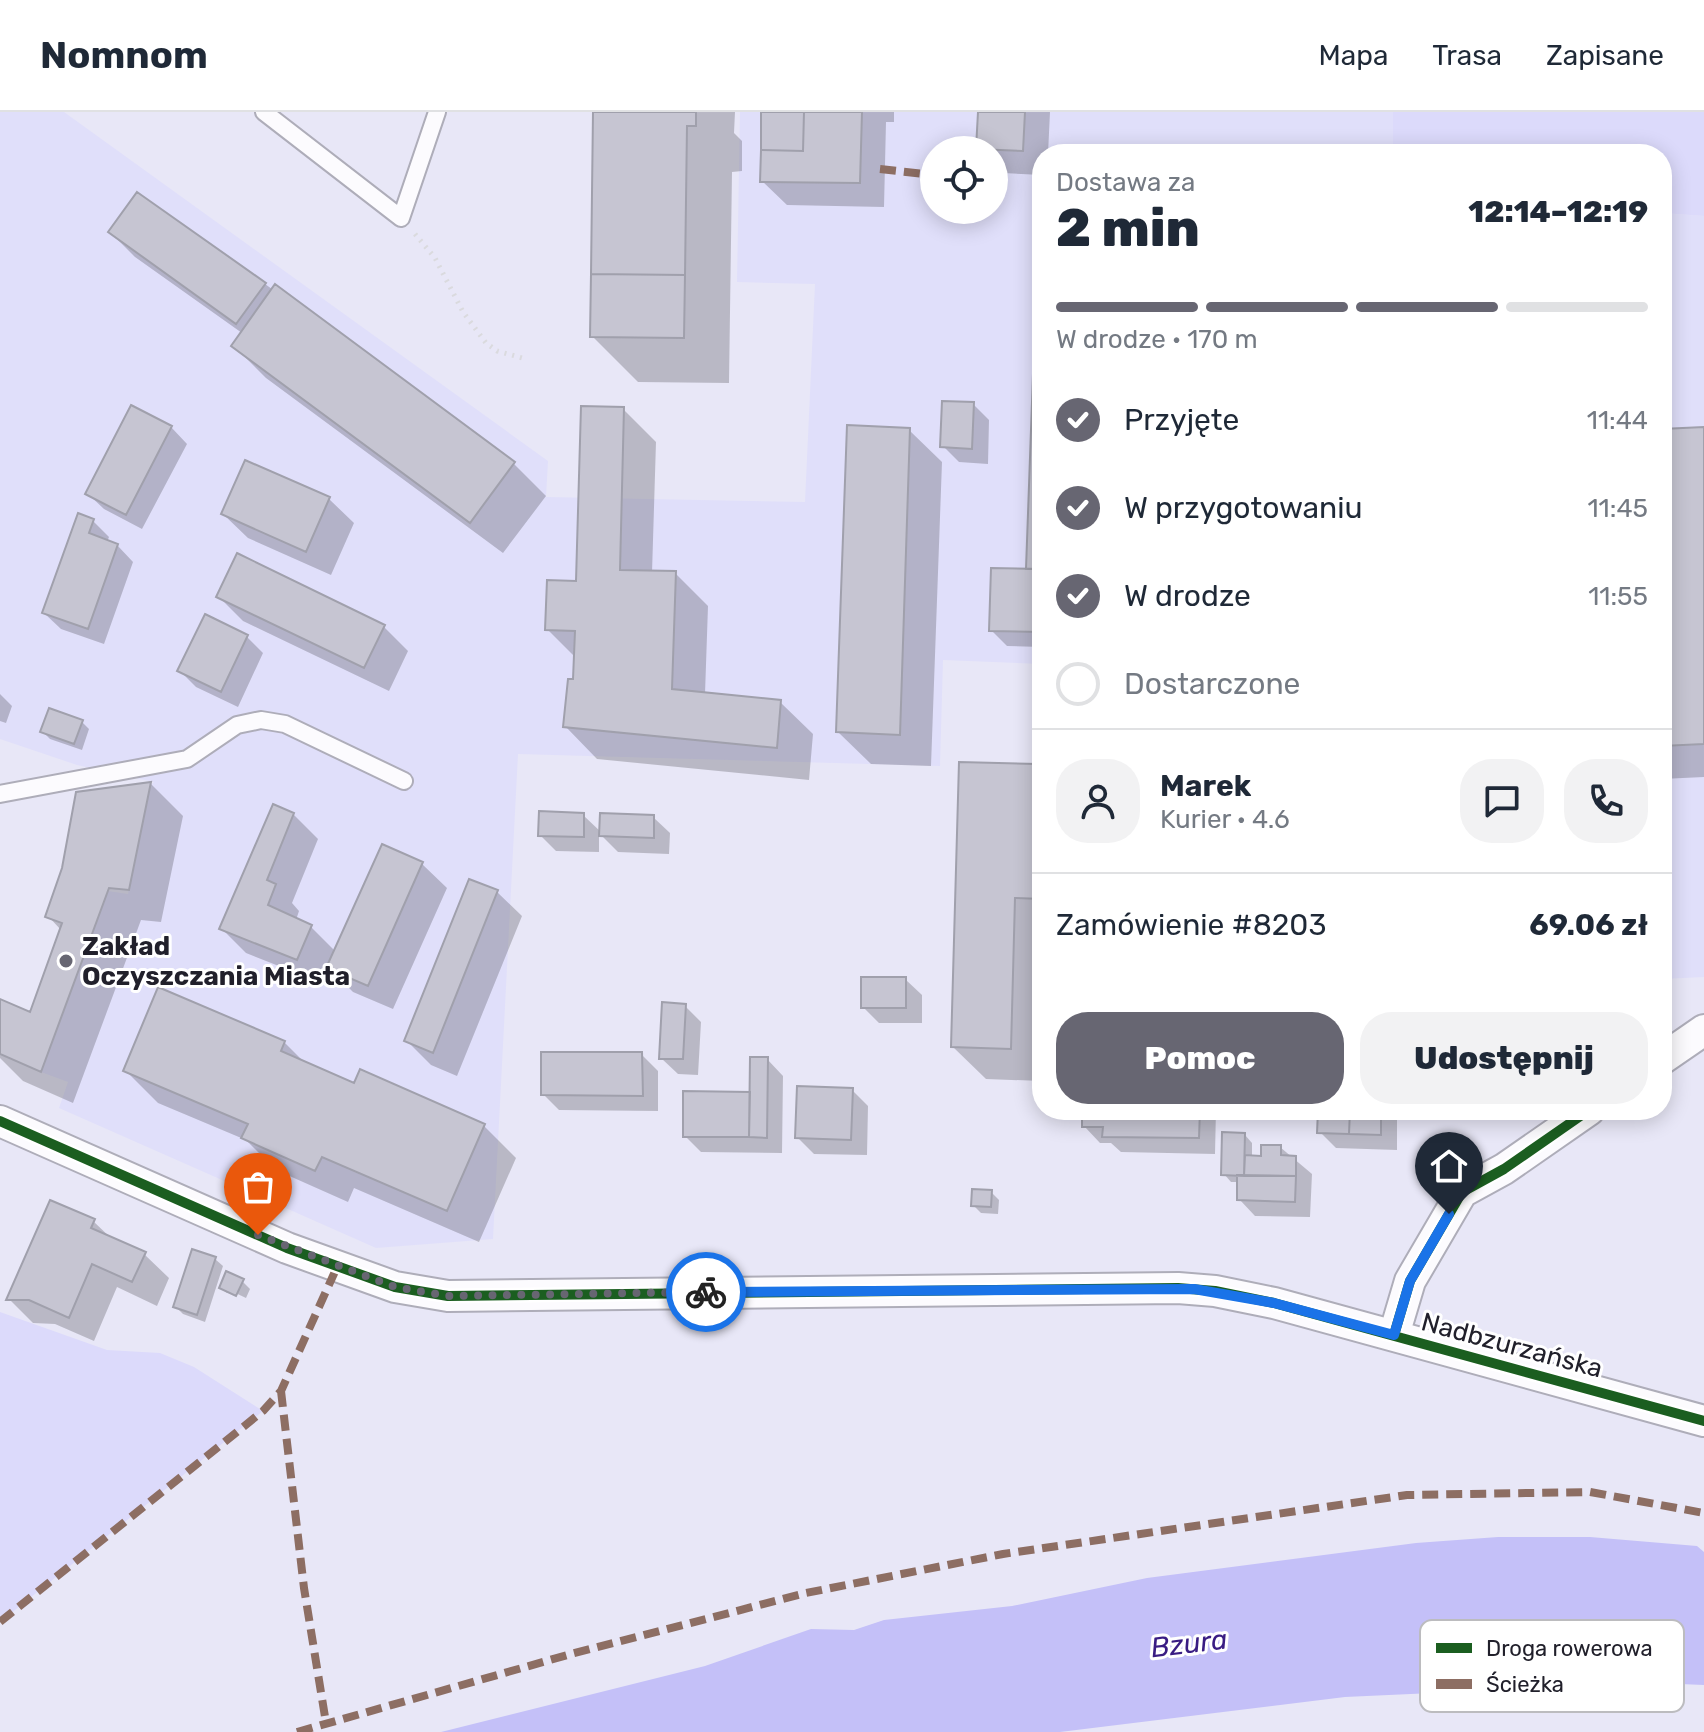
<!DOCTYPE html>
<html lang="pl">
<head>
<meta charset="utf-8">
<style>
  :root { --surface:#fff; --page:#f2f2f3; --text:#1f2937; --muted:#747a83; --line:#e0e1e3; --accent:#676672 }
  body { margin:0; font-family:Rubik,sans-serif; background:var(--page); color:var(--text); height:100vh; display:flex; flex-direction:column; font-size:30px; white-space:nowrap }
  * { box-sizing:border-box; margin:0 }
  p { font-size:26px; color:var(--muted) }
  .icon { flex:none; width:44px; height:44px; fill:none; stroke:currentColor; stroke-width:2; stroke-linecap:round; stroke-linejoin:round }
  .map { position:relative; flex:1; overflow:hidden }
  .drawer { position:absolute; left:1032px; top:32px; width:640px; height:976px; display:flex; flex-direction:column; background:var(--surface); border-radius:32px; box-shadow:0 4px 20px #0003 }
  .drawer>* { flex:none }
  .buttons { position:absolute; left:920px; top:24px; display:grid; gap:16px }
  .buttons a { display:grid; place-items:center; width:88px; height:88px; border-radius:50%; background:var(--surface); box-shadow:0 4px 20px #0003; font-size:40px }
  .pin { position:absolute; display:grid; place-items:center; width:68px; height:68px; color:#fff; margin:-82px -34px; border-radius:50% 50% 50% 0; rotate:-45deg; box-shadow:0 0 8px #0007 }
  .pin .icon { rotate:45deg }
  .courier { position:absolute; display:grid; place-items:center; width:80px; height:80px; margin:-40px; border:6px solid #1a73e8; border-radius:50%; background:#fff; color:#222; box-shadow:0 2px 10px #0007 }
  .overview em { font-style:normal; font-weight:800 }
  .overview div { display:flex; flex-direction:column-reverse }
  .overview { display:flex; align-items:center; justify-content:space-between; height:136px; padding:0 24px }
  h1 { font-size:52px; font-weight:800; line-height:60px }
  .bar { display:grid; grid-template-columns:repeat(4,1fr); gap:12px 8px; align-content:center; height:96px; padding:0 24px }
  .bar i { height:10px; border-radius:6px; background:var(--line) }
  .bar .selected { background:var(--accent) }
  .bar p { grid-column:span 4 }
  .line { display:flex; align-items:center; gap:20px; padding:0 24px; border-top:2px solid var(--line) }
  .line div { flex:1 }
  .round { display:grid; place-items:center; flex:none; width:84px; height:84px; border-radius:32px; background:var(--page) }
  ol { padding:0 24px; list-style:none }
  li { display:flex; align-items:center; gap:24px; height:88px }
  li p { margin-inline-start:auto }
  li .icon { padding:8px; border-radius:50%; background:var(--accent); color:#fff; stroke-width:4 }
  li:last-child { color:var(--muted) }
  li i { width:44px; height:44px; border:4px solid var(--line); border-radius:50% }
  .action { display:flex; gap:16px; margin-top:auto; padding:16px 24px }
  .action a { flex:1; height:92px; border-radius:32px; background:var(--accent); color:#fff; font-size:32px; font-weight:800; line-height:92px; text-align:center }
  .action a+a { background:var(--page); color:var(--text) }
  header { display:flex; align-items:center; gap:48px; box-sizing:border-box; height:112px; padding:0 40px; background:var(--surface); border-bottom:2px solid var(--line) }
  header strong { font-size:38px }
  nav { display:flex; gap:44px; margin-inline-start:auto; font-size:28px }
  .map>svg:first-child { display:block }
  .built { fill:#e0dffa; fill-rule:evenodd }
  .green { fill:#dcdafb }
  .water { fill:#c4c0f8 }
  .shadow { fill:#0003 }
  .building { fill:#c6c5d2; stroke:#a0a0ac; stroke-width:2 }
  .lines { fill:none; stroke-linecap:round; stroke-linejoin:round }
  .lane-casing { stroke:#aeadb9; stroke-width:20 }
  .street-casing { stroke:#aeadb9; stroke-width:34 }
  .path { stroke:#dadade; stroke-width:5; stroke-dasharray:2 6; stroke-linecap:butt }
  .lane { stroke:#fcfbfe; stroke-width:16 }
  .street { stroke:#fcfbfe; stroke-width:30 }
  .quiet { stroke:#8d6e63; stroke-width:8; stroke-dasharray:16 8; stroke-linecap:butt }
  .cycleway-casing { stroke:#fff; stroke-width:15 }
  .cycleway { stroke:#1b5e20; stroke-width:10 }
  .done { stroke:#676672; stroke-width:8; stroke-dasharray:0 14.4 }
  .route { stroke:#1a73e8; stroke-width:10 }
  .poi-dot { fill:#676672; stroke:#fff; stroke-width:3 }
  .labels { text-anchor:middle; stroke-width:6; stroke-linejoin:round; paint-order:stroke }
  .poi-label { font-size:26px; font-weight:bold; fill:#21202b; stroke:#fff; text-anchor:start }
  .street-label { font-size:26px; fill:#21202b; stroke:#fff }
  .water-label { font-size:28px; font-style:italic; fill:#391c83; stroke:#fff }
  .key { fill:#fff; stroke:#bcbcbf; stroke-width:2 }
  .key-label { font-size:22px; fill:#21202b }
</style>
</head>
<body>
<header>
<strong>Nomnom</strong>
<nav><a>Mapa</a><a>Trasa</a><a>Zapisane</a></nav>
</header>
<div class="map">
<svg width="1704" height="1620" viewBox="0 0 1704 1620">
  <rect width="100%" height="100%" fill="#e8e7f7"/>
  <path class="built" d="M0 0H64L548 349 546 385 805 390 815 172 737 170 740 0H1394L1393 42H1042V552L943 548 940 654 518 642 493 1127 376 1136 59 996 68 970 41 960 108 779 128 782 148 675 154 670 77 653 0 627ZM934 38H994V98H934Z
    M1662 101 1704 104V865L1662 867Z"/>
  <path class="green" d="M1393 0H1704V104L1662 101V42H1393Z
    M0 1200 107 1238 160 1241 194 1255 263 1299 0 1510Z"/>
  <path class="water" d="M1498 1425H1590L1697 1434 1704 1440V1573L1655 1571 1345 1585 1060 1620H441L705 1554 811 1517 854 1518 884 1508 1012 1494 1147 1466 1416 1431Z"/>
  <path class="shadow" d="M595 0H735L734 21 742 29V59L732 60 729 271 638 270 592 224Z
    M763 0H894V10H886L884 95 787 93 762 69Z
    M980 0H1050L1048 42H1042V63L1003 61 994 52V38L979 37Z
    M110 120 265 172 514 352 546 384 503 441 266 266 233 233 242 221 135 145Z
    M1042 236V535L1007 534 991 518 1031 459Z
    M973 292 989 308 988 352 959 350 943 334Z
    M623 297 656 330 652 461H675L708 494 705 582 780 590 813 622 809 668 597 647 565 614 576 546 547 517 578 471Z
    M171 315 187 332 142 417 104 397 87 381Z
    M1704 316V665L1662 667V318Z
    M909 318 942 350 931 654 871 652 838 620Z
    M246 350 329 387 354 411 331 463 248 426 223 402Z
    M93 409 109 425 107 430 117 433 133 450 104 532 61 517 44 501Z
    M218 484 384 515 408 539 389 579 243 509Z
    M206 504 247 525 263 541 238 595 196 575 180 559Z
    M0 582 12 594 6 611 0 609Z
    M82 610 89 617 82 638 50 627 42 619Z
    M1036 654 1042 660V969L986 967 953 935Z
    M151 672 183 704 161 810 141 808 73 991 23 969 0 946V890L31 903 61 818 48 804 64 757 78 682Z
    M293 702 318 727 292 791 299 799 296 808 311 815 335 839 422 752 447 776 393 897 353 880 328 855 322 871 246 841 222 817Z
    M583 703 602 721 653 705 670 721 669 742 618 740 599 721V740L556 739 540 723Z
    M497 780 522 804 457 964 431 953 406 928Z
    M905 867 922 883V911H879L863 895Z
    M685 894 701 910 698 963 678 962 661 946Z
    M284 930 306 952 355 974 484 1014 516 1046 479 1130 354 1076 348 1090 276 1058 246 1028 158 991 125 958Z
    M641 942 658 959V999L559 998 543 982Z
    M767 947 783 964 782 1041 701 1040 685 1024 752 982Z
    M852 978 868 994 867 1043 814 1042 797 1025Z
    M1084 998H1216L1215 1042 1121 1040 1111 1031H1100L1084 1014Z
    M1320 998H1397V1038L1336 1036 1320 1020Z
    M1245 1023 1252 1031V1046H1262L1280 1035 1312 1062 1310 1105 1255 1104 1239 1087V1070H1231L1224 1062Z
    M991 1080 999 1088 998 1102 981 1101 973 1093Z
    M93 1109 113 1128 144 1142 169 1166 157 1194 117 1175 94 1229 55 1212 33 1211 9 1187Z
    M215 1147 223 1154 205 1210 183 1202 175 1194Z
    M242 1169 250 1177 246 1186 227 1177V1181L221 1175Z"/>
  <path class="building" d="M593 0H696V14H687L685 163 591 162Z
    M761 0H804L803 39 761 38Z
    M804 0H862L860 71 760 70 761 38 803 39Z
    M978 0H1025L1023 39 976 37Z
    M137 80 266 171 236 212 108 120Z
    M591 162 685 163 684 226 590 225Z
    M275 172 515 350 470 411 231 234Z
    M1034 234H1042V457H1026Z
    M942 289 974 290 972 337 940 335Z
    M131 293 172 314 126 403 85 382Z
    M581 294 624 295 620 458 676 459 672 577 781 588 777 636 563 615 568 567H573L575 519 545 518 547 468 576 469Z
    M847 313 910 316 900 623 836 620Z
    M1704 315V632L1662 634V317Z
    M245 348 330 385 306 440 221 402Z
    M78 401 94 407 89 421 118 432 88 517 42 501Z
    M237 441 385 513 364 556 216 485Z
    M991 456 1042 457V520L989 519Z
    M205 502 248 523 221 580 177 559Z
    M49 596 83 608 74 632 40 620Z
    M959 650 1037 652 1036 675H1042V787L1015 786 1011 937 951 935Z
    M151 670 129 778 109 776 41 960 0 942V887L30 900 62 811 45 805 62 756 76 680Z
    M273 692 294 701 267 768 276 772 268 793 312 813 297 848 219 817Z
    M539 699 584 701V725L538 724Z
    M600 701 654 703V726L599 724Z
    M382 732 423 750 368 874 326 856Z
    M469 767 498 778 433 941 404 929Z
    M861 865H906V896H861Z
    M158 875 285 929 281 939 354 971 360 957 485 1012 447 1099 322 1045 315 1059 241 1026 248 1012 123 959Z
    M662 890 686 892 683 947H659Z
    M541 940H642L643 984 541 983Z
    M750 945H768L767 1026 749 1025Z
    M797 974 853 976 851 1028 795 1026Z
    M683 979 750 980 749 1025H683Z
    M1082 998H1200L1199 1026 1102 1025 1103 1015H1082Z
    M1318 998H1350L1349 1022 1317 1021Z
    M1350 998H1381V1023L1349 1022Z
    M1222 1020 1245 1021 1244 1064 1221 1063Z
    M1261 1033H1281V1043L1296 1044V1064H1244L1245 1043 1261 1044Z
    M1237 1063 1296 1064 1295 1090 1237 1088Z
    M972 1077 992 1078 991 1095 971 1094Z
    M50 1088 95 1107 91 1116 146 1140 132 1170 92 1152 69 1206 29 1188H6Z
    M192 1137 216 1145 197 1203 173 1195Z
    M226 1159 244 1167 236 1184 219 1176Z"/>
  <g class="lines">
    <defs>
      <path id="lane" d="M264 0 401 106 437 0
        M0 682 187 647 237 613 261 608 285 612 404 669"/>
      <path id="street" d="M1662 947 1704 918
        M0 1009 287 1136 395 1175 448 1184 1178 1176 1215 1179 1274 1191 1704 1309
        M1394 1223 1410 1169 1462 1080 1504 1057 1589 998"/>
    </defs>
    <use href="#lane" class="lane-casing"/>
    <use href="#street" class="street-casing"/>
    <path class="path" d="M415 122 435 146 463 200 486 231 497 239 526 247"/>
    <use href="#lane" class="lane"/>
    <use href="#street" class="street"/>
    <path class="quiet" d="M880 57 934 63
      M281 1279 304 1476 326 1611
      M0 1510 263 1299 281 1279 337 1155
      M297 1620 571 1542 806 1481 1003 1442 1407 1383 1590 1380 1704 1401"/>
    <defs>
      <path id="cycleway" d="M0 1009 287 1136 395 1175 448 1184 1178 1176 1215 1179 1274 1191 1704 1309
        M1394 1223 1410 1169 1462 1080 1504 1057 1589 998"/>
    </defs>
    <use href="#cycleway" class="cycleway-casing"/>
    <use href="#cycleway" class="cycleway"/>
  </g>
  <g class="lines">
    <path class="done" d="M258 1123 395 1175 448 1184 706 1180"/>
    <path class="route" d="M706 1180 1194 1177 1274 1191 1394 1223 1410 1169 1449 1102"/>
  </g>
  <circle class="poi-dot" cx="66" cy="849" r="8"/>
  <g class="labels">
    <g class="poi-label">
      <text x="82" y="843">Zakład<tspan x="82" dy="30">Oczyszczania Miasta</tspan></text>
    </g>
    <g class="street-label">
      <text transform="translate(1512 1233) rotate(15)" y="9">Nadbzurzańska</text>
    </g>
    <g class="water-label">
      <text transform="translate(1189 1531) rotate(-7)" y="10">Bzura</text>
    </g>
  </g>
  <rect x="1420" y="1508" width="264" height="92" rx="12" class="key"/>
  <rect x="1436" y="1531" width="36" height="10" fill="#1b5e20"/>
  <rect x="1436" y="1567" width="36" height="10" fill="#8d6e63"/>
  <g class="key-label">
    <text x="1486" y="1544">Droga rowerowa</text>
    <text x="1486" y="1580">Ścieżka</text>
  </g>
</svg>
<div class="buttons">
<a><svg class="icon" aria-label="locate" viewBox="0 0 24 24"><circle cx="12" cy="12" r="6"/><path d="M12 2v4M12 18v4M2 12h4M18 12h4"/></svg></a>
</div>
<div class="pin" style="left:258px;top:1123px;background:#ea580c"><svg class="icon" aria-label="bag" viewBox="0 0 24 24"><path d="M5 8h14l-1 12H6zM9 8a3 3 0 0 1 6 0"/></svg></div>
<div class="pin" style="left:1449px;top:1102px;background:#1f2937"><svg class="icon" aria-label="home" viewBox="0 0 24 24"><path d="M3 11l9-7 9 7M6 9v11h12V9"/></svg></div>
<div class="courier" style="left:706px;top:1180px"><svg class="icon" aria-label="bike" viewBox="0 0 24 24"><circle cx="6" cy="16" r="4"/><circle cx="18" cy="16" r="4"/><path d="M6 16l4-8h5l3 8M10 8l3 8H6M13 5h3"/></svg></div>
<section class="drawer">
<div class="overview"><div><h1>2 min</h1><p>Dostawa za</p></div><em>12:14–12:19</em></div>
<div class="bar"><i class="selected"></i><i class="selected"></i><i class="selected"></i><i></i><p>W drodze · 170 m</p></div>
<ol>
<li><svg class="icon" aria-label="check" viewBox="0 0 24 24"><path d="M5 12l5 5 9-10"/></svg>Przyjęte<p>11:44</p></li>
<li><svg class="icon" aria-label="check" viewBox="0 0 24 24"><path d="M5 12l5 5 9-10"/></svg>W przygotowaniu<p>11:45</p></li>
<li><svg class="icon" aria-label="check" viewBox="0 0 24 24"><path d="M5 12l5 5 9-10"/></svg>W drodze<p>11:55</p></li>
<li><i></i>Dostarczone</li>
</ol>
<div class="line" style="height:144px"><a class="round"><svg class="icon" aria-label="person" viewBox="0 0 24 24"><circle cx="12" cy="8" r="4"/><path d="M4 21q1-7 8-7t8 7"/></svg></a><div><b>Marek</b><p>Kurier · 4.6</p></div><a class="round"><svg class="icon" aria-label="chat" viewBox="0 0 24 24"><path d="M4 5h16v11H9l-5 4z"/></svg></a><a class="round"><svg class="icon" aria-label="phone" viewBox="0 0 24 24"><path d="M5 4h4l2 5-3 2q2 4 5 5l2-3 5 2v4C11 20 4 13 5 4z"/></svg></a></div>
<div class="line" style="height:104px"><div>Zamówienie #8203</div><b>69.06 zł</b></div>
<div class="action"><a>Pomoc</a><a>Udostępnij</a></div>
</section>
</div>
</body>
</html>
